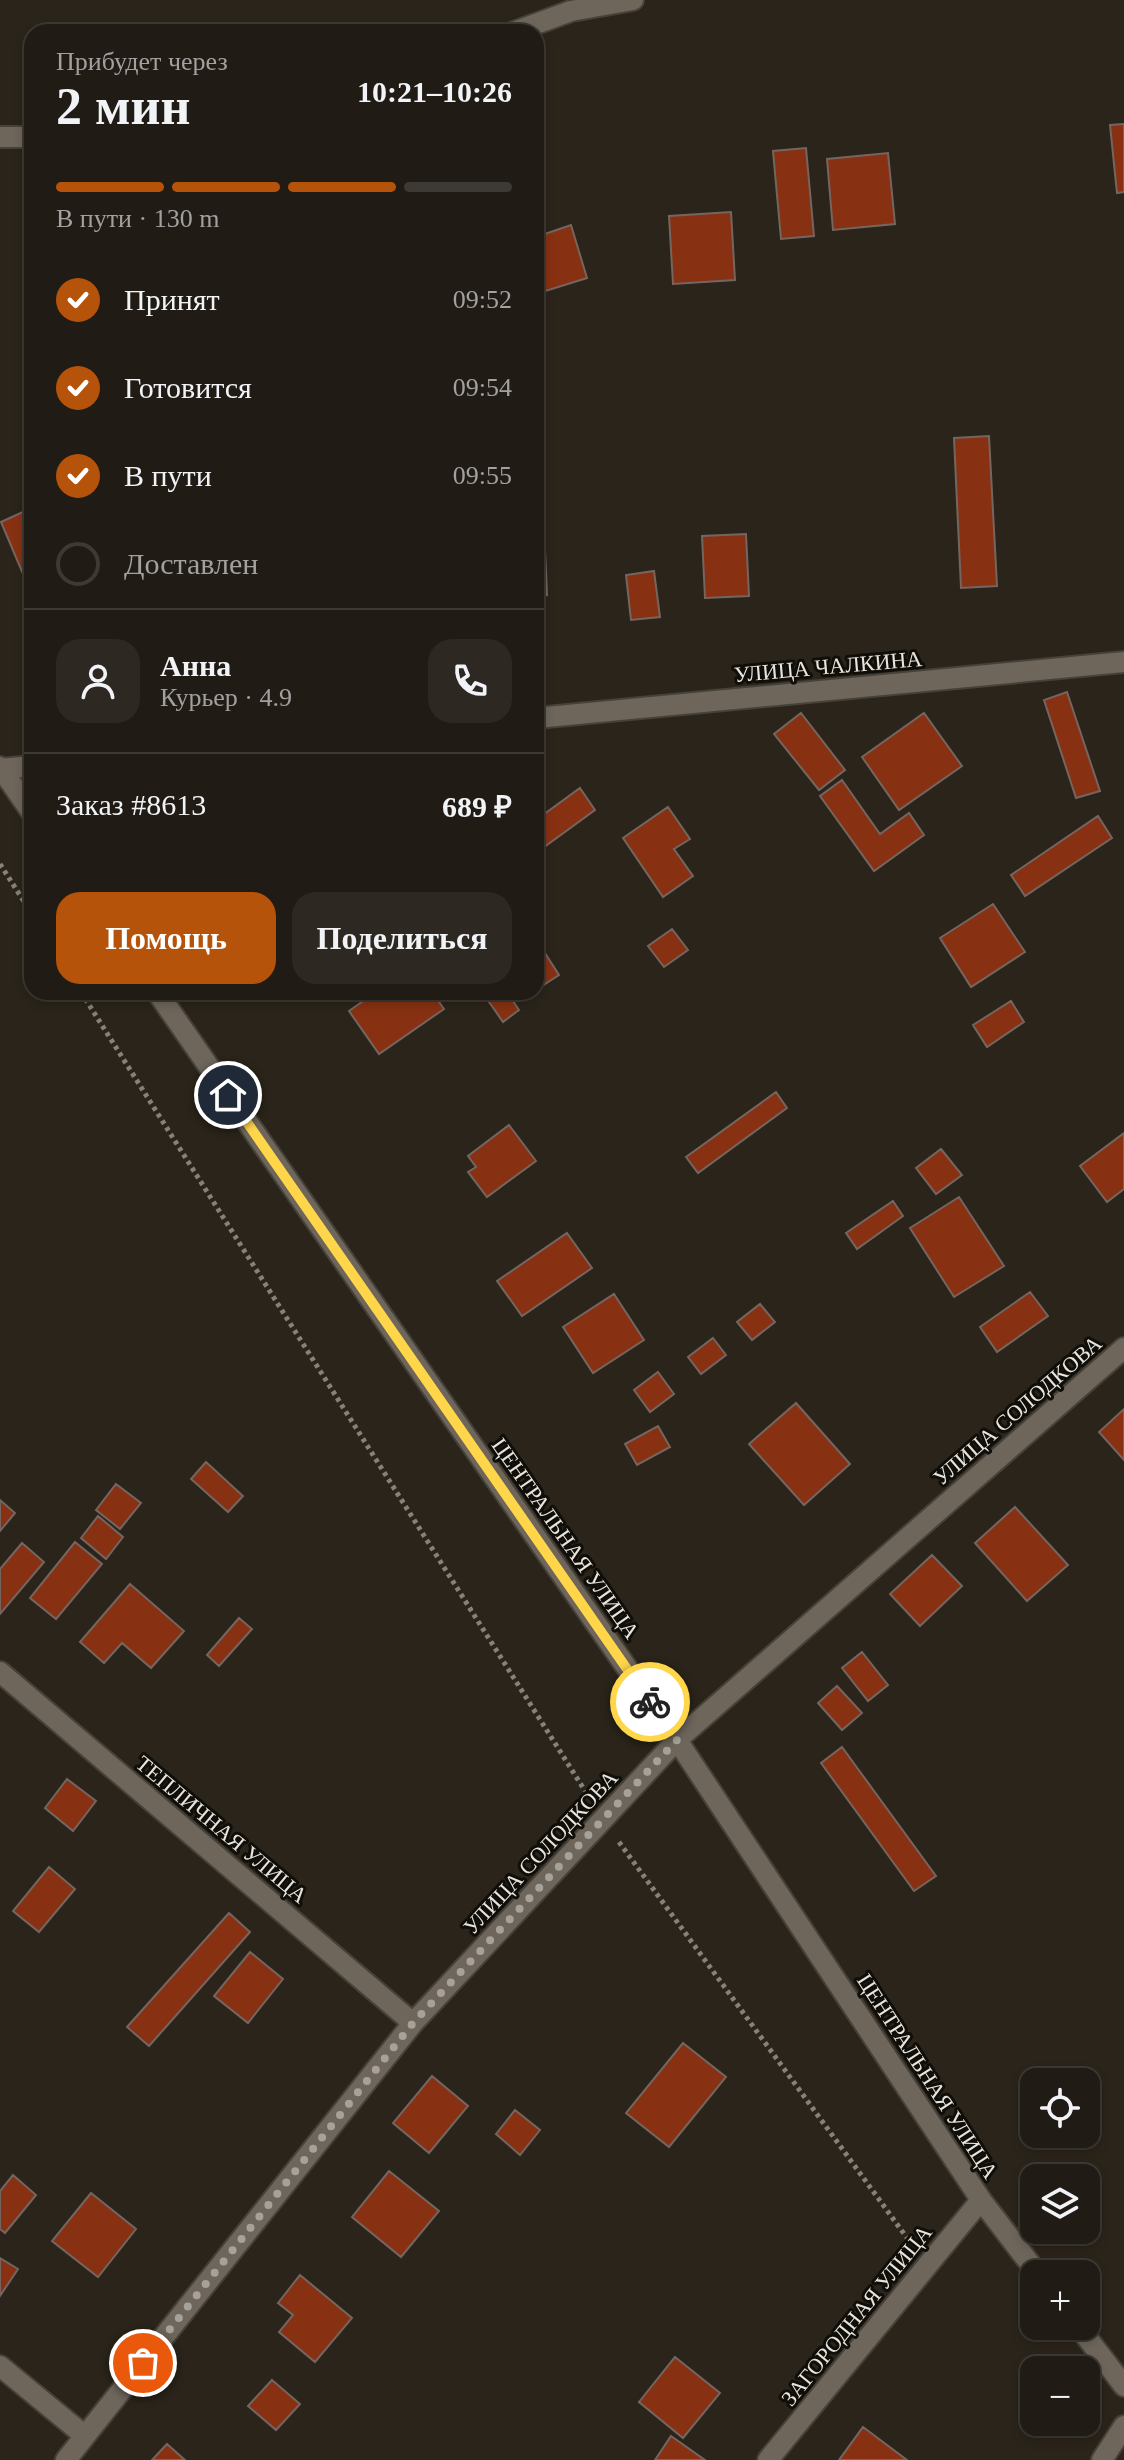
<!DOCTYPE html>
<html lang="ru">
<head>
<meta charset="utf-8">
<style>
  :root { --surface:#201b14; --page:#2d2822; --text:#f1f3f6; --muted:#a2a1a0; --line:#3d3934; --accent:#b45309 }
  body { margin:0; font-family:"Times New Roman",serif; background:var(--page); color:var(--text); height:100vh; display:flex; flex-direction:column; font-size:30px; white-space:nowrap }
  * { box-sizing:border-box; margin:0 }
  p { font-size:26px; color:var(--muted) }
  .icon { flex:none; width:44px; height:44px; fill:none; stroke:currentColor; stroke-width:2; stroke-linecap:round; stroke-linejoin:round }
  .map { position:relative; flex:1; overflow:hidden }
  .details { position:absolute; left:24px; top:24px; width:520px; height:976px; display:flex; flex-direction:column; background:var(--surface); border-radius:24px; box-shadow:0 4px 12px #0003,0 0 0 2px var(--line) }
  .details>* { flex:none }
  .fabs { position:absolute; left:1020px; top:2068px; display:grid; gap:16px }
  .fabs a { display:grid; place-items:center; width:80px; height:80px; border-radius:16px; background:var(--surface); box-shadow:0 4px 12px #0003,0 0 0 2px var(--line); font-size:40px }
  .pin { position:absolute; display:grid; place-items:center; width:68px; height:68px; color:#fff; margin:-34px; border:4px solid #fff; border-radius:50%; box-shadow:0 2px 8px #0007 }
  .courier { position:absolute; display:grid; place-items:center; width:80px; height:80px; margin:-40px; border:6px solid #ffd54a; border-radius:50%; background:#fff; color:#222; box-shadow:0 2px 10px #0007 }
  .overview em { font-style:normal; font-weight:700 }
  .overview div { display:flex; flex-direction:column-reverse }
  .overview { display:flex; align-items:center; justify-content:space-between; height:136px; padding:0 32px }
  h1 { font-size:52px; font-weight:700; line-height:60px }
  .bar { display:grid; grid-template-columns:repeat(4,1fr); gap:12px 8px; align-content:center; height:96px; padding:0 32px }
  .bar i { height:10px; border-radius:6px; background:var(--line) }
  .bar .active { background:var(--accent) }
  .bar p { grid-column:span 4 }
  .line { display:flex; align-items:center; gap:20px; padding:0 32px; border-top:2px solid var(--line) }
  .line div { flex:1 }
  .round { display:grid; place-items:center; flex:none; width:84px; height:84px; border-radius:24px; background:var(--page) }
  ol { padding:0 32px; list-style:none }
  li { display:flex; align-items:center; gap:24px; height:88px }
  li p { margin-inline-start:auto }
  li .icon { padding:8px; border-radius:50%; background:var(--accent); color:#fff; stroke-width:4 }
  li:last-child { color:var(--muted) }
  li i { width:44px; height:44px; border:4px solid var(--line); border-radius:50% }
  .button { display:flex; gap:16px; margin-top:auto; padding:16px 32px }
  .button a { flex:1; height:92px; border-radius:24px; background:var(--accent); color:#fff; font-size:32px; font-weight:700; line-height:92px; text-align:center }
  .button a+a { background:var(--page); color:var(--text) }
  .map>svg:first-child { display:block }
  .building { fill:#873112; stroke:#746560; stroke-width:2 }
  .lines { fill:none; stroke-linecap:round; stroke-linejoin:round }
  .minor-casing { stroke:#464139; stroke-width:24 }
  .tertiary-casing { stroke:#464139; stroke-width:24 }
  .path { stroke:#868179; stroke-width:5; stroke-dasharray:4 4; stroke-linecap:butt }
  .minor { stroke:#6e665b; stroke-width:20 }
  .tertiary { stroke:#6e665b; stroke-width:20 }
  .done { stroke:#a6a199; stroke-width:8; stroke-dasharray:0 14.4 }
  .route { stroke:#ffd54a; stroke-width:10 }
  .labels { text-anchor:middle; stroke-width:6; stroke-linejoin:round; paint-order:stroke }
  .street-label { font-size:22px; fill:#e9e5de; stroke:#100e09 }
</style>
</head>
<body>
<div class="map">
<svg width="1124" height="2460" viewBox="0 0 1124 2460">
  <rect width="100%" height="100%" fill="#2a241a"/>
  <path class="building" d="M1124 124V192L1117 193 1110 125Z
    M806 148 814 236 781 239 773 151Z
    M888 153 895 224 833 230 827 159Z
    M731 212 735 280 673 284 669 216Z
    M571 225 587 278 536 294V237Z
    M989 436 997 586 961 588 954 438Z
    M27 510 32 522V570L23 574 1 522Z
    M544 526 547 595 536 596V527Z
    M746 534 749 596 705 598 702 536Z
    M654 571 660 617 631 620 626 575Z
    M1067 692 1100 791 1076 798 1044 700Z
    M801 713 845 770 819 790 774 734Z
    M924 713 962 766 899 810 862 757Z
    M842 780 880 834 909 813 924 835 874 871 820 796Z
    M580 788 595 810 536 853V820Z
    M668 807 690 839 674 849 693 876 663 897 623 838Z
    M1098 816 1112 838 1025 896 1011 875Z
    M993 904 1025 952 971 987 940 938Z
    M672 929 688 950 664 967 648 946Z
    M536 939 559 975 536 990Z
    M376 992H432L444 1009 379 1054 349 1011Z
    M482 992H507L519 1010 503 1022Z
    M1011 1001 1024 1022 987 1047 973 1025Z
    M776 1092 787 1108 698 1173 686 1157Z
    M509 1125 536 1161 487 1197 468 1172 476 1167 468 1156Z
    M1124 1133V1189L1107 1202 1080 1166Z
    M941 1149 962 1175 936 1194 916 1168Z
    M959 1197 1004 1266 954 1297 910 1228Z
    M893 1201 903 1216 857 1249 846 1233Z
    M567 1233 592 1268 522 1316 497 1281Z
    M1030 1292 1048 1316 997 1352 980 1327Z
    M614 1294 644 1340 593 1373 563 1327Z
    M760 1304 775 1322 752 1340 737 1322Z
    M713 1338 726 1355 701 1374 688 1357Z
    M658 1372 674 1394 650 1412 634 1390Z
    M796 1403 850 1464 804 1505 749 1444Z
    M1124 1409V1460L1099 1432Z
    M658 1426 670 1447 637 1465 625 1444Z
    M206 1462 243 1496 228 1512 191 1479Z
    M116 1484 141 1503 120 1529 96 1510Z
    M0 1500 15 1513 0 1531Z
    M1015 1507 1068 1565 1027 1601 975 1543Z
    M98 1516 123 1537 106 1559 81 1538Z
    M75 1542 102 1564 56 1619 30 1598Z
    M22 1543 44 1562 0 1614V1569Z
    M932 1555 962 1586 920 1626 890 1594Z
    M130 1584 184 1631 151 1668 122 1643 104 1663 80 1642Z
    M239 1618 252 1629 219 1666 207 1655Z
    M862 1652 888 1685 868 1701 842 1668Z
    M837 1686 862 1713 842 1730 818 1703Z
    M842 1747 936 1876 914 1891 821 1763Z
    M67 1779 96 1801 73 1831 45 1808Z
    M49 1867 75 1889 39 1932 13 1911Z
    M229 1913 250 1932 149 2046 127 2027Z
    M250 1952 283 1979 248 2023 214 1996Z
    M683 2043 726 2077 669 2147 626 2113Z
    M432 2076 468 2106 429 2153 393 2123Z
    M515 2110 540 2130 520 2155 496 2134Z
    M389 2171 439 2211 401 2257 352 2217Z
    M13 2175 36 2195 5 2233 0 2229V2191Z
    M91 2193 136 2229 98 2277 52 2241Z
    M0 2258 18 2269 0 2296Z
    M300 2275 352 2318 315 2362 279 2332 293 2315 278 2303Z
    M675 2357 720 2393 683 2438 639 2402Z
    M272 2380 300 2404 276 2430 248 2406Z
    M863 2427 907 2460H839Z
    M671 2436 705 2460H655Z
    M167 2444 185 2460H152Z"/>
  <g class="lines">
    <defs>
      <path id="minor" d="M514 32 571 11 633 0
        M0 137H32
        M536 718 1124 662
        M0 769 32 766
        M0 1672 413 2023
        M0 2366 85 2436
        M66 2460 413 2023 677 1740 1124 1348
        M768 2460 981 2200"/>
      <path id="tertiary" d="M0 767 32 813
        M157 992 677 1740 981 2200 1038 2274
        M1078 2326 1124 2386
        M1102 2460 1124 2426"/>
    </defs>
    <use href="#minor" class="minor-casing"/>
    <use href="#tertiary" class="tertiary-casing"/>
    <path class="path" d="M0 864 32 914
      M81 992 587 1794
      M619 1842 910 2242"/>
    <use href="#minor" class="minor"/>
    <use href="#tertiary" class="tertiary"/>
  </g>
  <g class="lines">
    <path class="done" d="M143 2363 413 2023 677 1740 650 1702"/>
    <path class="route" d="M228 1095 650 1702"/>
  </g>
  <g class="labels">
    <g class="street-label">
      <text transform="translate(828 666) rotate(-5)" y="8">УЛИЦА ЧАЛКИНА</text>
      <text transform="translate(1017 1410) rotate(-41)" y="8">УЛИЦА СОЛОДКОВА</text>
      <text transform="translate(566 1538) rotate(55)" y="8">ЦЕНТРАЛЬНАЯ УЛИЦА</text>
      <text transform="translate(222 1829) rotate(40)" y="8">ТЕПЛИЧНАЯ УЛИЦА</text>
      <text transform="translate(540 1852) rotate(-47)" y="8">УЛИЦА СОЛОДКОВА</text>
      <text transform="translate(928 2076) rotate(57)" y="8">ЦЕНТРАЛЬНАЯ УЛИЦА</text>
      <text transform="translate(856 2315) rotate(-51)" y="8">ЗАГОРОДНАЯ УЛИЦА</text>
    </g>
  </g>
</svg>
<div class="fabs">
<a><svg class="icon" aria-label="locate" viewBox="0 0 24 24"><circle cx="12" cy="12" r="6"/><path d="M12 2v4M12 18v4M2 12h4M18 12h4"/></svg></a>
<a><svg class="icon" aria-label="layers" viewBox="0 0 24 24"><path d="M12 4l9 5-9 5-9-5zM3 14l9 5 9-5"/></svg></a>
<a>+</a>
<a>−</a>
</div>
<div class="pin" style="left:143px;top:2363px;background:#ea580c"><svg class="icon" aria-label="bag" viewBox="0 0 24 24"><path d="M5 8h14l-1 12H6zM9 8a3 3 0 0 1 6 0"/></svg></div>
<div class="pin" style="left:228px;top:1095px;background:#1f2937"><svg class="icon" aria-label="home" viewBox="0 0 24 24"><path d="M3 11l9-7 9 7M6 9v11h12V9"/></svg></div>
<div class="courier" style="left:650px;top:1702px"><svg class="icon" aria-label="bike" viewBox="0 0 24 24"><circle cx="6" cy="16" r="4"/><circle cx="18" cy="16" r="4"/><path d="M6 16l4-8h5l3 8M10 8l3 8H6M13 5h3"/></svg></div>
<section class="details">
<div class="overview"><div><h1>2 мин</h1><p>Прибудет через</p></div><em>10:21–10:26</em></div>
<div class="bar"><i class="active"></i><i class="active"></i><i class="active"></i><i></i><p>В пути · 130 m</p></div>
<ol>
<li><svg class="icon" aria-label="check" viewBox="0 0 24 24"><path d="M5 12l5 5 9-10"/></svg>Принят<p>09:52</p></li>
<li><svg class="icon" aria-label="check" viewBox="0 0 24 24"><path d="M5 12l5 5 9-10"/></svg>Готовится<p>09:54</p></li>
<li><svg class="icon" aria-label="check" viewBox="0 0 24 24"><path d="M5 12l5 5 9-10"/></svg>В пути<p>09:55</p></li>
<li><i></i>Доставлен</li>
</ol>
<div class="line" style="height:144px"><a class="round"><svg class="icon" aria-label="person" viewBox="0 0 24 24"><circle cx="12" cy="8" r="4"/><path d="M4 21q1-7 8-7t8 7"/></svg></a><div><b>Анна</b><p>Курьер · 4.9</p></div><a class="round"><svg class="icon" aria-label="phone" viewBox="0 0 24 24"><path d="M5 4h4l2 5-3 2q2 4 5 5l2-3 5 2v4C11 20 4 13 5 4z"/></svg></a></div>
<div class="line" style="height:104px"><div>Заказ #8613</div><b>689 ₽</b></div>
<div class="button"><a>Помощь</a><a>Поделиться</a></div>
</section>
</div>
</body>
</html>
